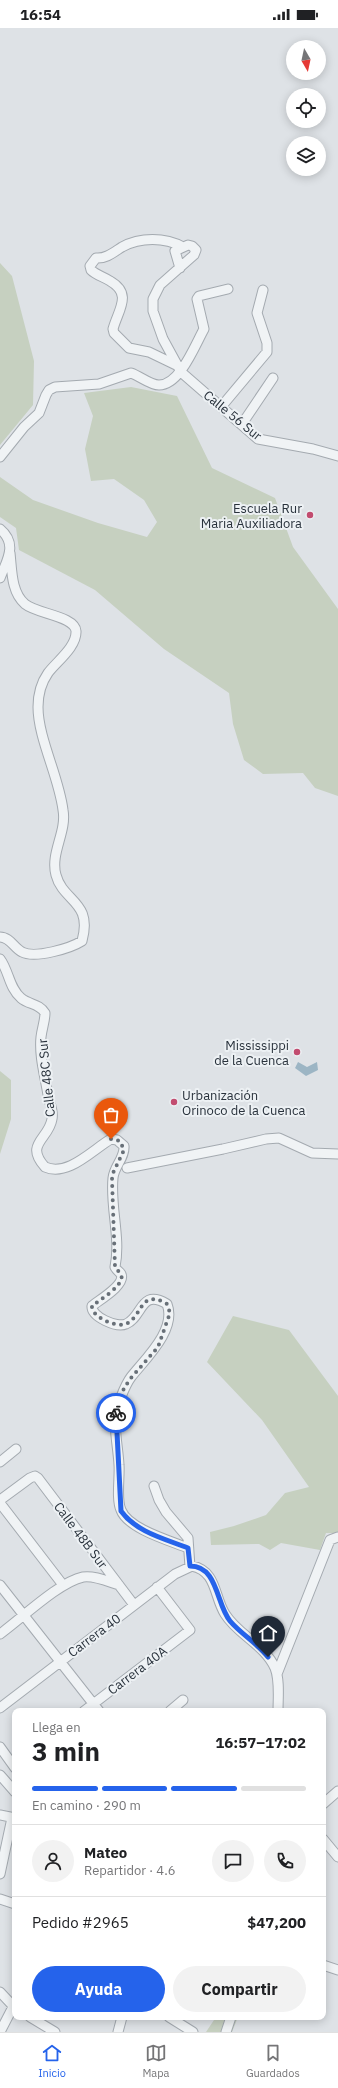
<!DOCTYPE html>
<html lang="es">
<head>
<meta charset="utf-8">
<style>
  :root { --surface:#fff; --page:#f2f2f2; --text:#202124; --muted:#757577; --line:#e0e0e0; --accent:#2563eb }
  body { margin:0; font-family:"IBM Plex Sans",sans-serif; background:var(--page); color:var(--text); height:100vh; display:flex; flex-direction:column; font-size:15px; white-space:nowrap }
  * { box-sizing:border-box; margin:0 }
  p { font-size:13px; color:var(--muted) }
  .icon { flex:none; width:22px; height:22px; fill:none; stroke:currentColor; stroke-width:2; stroke-linecap:round; stroke-linejoin:round }
  .map { position:relative; flex:1; overflow:hidden }
  .sheet { position:absolute; left:12px; top:1680px; width:314px; height:312px; display:flex; flex-direction:column; background:var(--surface); border-radius:8px; box-shadow:0 2px 10px #0003 }
  .sheet>* { flex:none }
  .needle { width:26px; rotate:171deg }
  .buttons { position:absolute; left:286px; top:12px; display:grid; gap:8px }
  .buttons a { display:grid; place-items:center; width:40px; height:40px; border-radius:50%; background:var(--surface); box-shadow:0 2px 10px #0003; font-size:20px }
  .pin { position:absolute; display:grid; place-items:center; width:34px; height:34px; color:#fff; margin:-41px -17px; border-radius:50% 50% 50% 0; rotate:-45deg; box-shadow:0 0 4px #0007 }
  .pin .icon { rotate:45deg }
  .courier { position:absolute; display:grid; place-items:center; width:40px; height:40px; margin:-20px; border:3px solid #2563eb; border-radius:50%; background:#fff; color:#222; box-shadow:0 1px 5px #0007 }
  .overview em { font-style:normal; font-weight:800 }
  .overview div { display:flex; flex-direction:column-reverse }
  .overview { display:flex; align-items:center; justify-content:space-between; height:68px; padding:0 20px }
  h1 { font-size:26px; font-weight:800; line-height:30px }
  .bar { display:grid; grid-template-columns:repeat(4,1fr); gap:6px 4px; align-content:center; height:48px; padding:0 20px }
  .bar i { height:5px; border-radius:3px; background:var(--line) }
  .bar .selected { background:var(--accent) }
  .bar p { grid-column:span 4 }
  .line { display:flex; align-items:center; gap:10px; padding:0 20px; border-top:1px solid var(--line) }
  .line div { flex:1 }
  .round { display:grid; place-items:center; flex:none; width:42px; height:42px; border-radius:21px; background:var(--page) }
  .action { display:flex; gap:8px; margin-top:auto; padding:8px 20px }
  .action a { flex:1; height:46px; border-radius:24px; background:var(--accent); color:#fff; font-size:16px; font-weight:800; line-height:46px; text-align:center }
  .action a+a { background:var(--page); color:var(--text) }
  .status { display:flex; justify-content:space-between; align-items:center; height:28px; padding:0 20px; background:var(--surface); direction:ltr }
  .status svg { height:11px; fill:currentColor }
  .tabs { display:flex; justify-content:space-around; align-items:center; height:56px; border-top:1px solid var(--line); background:var(--surface); font-size:11px; color:var(--muted) }
  .tabs a { display:grid; justify-items:center; gap:2px }
  .tabs .selected { color:var(--accent) }
  .map>svg:first-child { display:block }
  .green { fill:#c6d0c0 }
  .water { fill:#9cb5c4 }
  .lines { fill:none; stroke-linecap:round; stroke-linejoin:round }
  .minor-casing { stroke:#a4aab0; stroke-width:11 }
  .minor { stroke:#f0f3f5; stroke-width:9 }
  .done { stroke:#687078; stroke-width:4; stroke-dasharray:0 7.2 }
  .route { stroke:#2563eb; stroke-width:5 }
  .poi-dot { fill:#c24c6f; stroke:#edf1f4; stroke-width:1.5 }
  .labels { text-anchor:middle; stroke-width:4; stroke-linejoin:round; paint-order:stroke }
  .street-label { font-size:13px; fill:#29323c; stroke:#edf1f4 }
  .poi-label { font-size:13px; fill:#29323c; stroke:#edf1f4; text-anchor:end }
</style>
</head>
<body>
<div class="status"><b>16:54</b><svg viewBox="0 0 49 12"><path d="M0 12V9h3v3zM5 12V6h3v6zM10 12V3h3v9zM15 12V0h3v12zM26 1h20v11H26zM47 4h2v5h-2z"/></svg></div>
<div class="map">
<svg width="338" height="2004" viewBox="0 0 338 2004">
  <rect width="100%" height="100%" fill="#dee2e6"/>
  <path class="green" d="M0 235 12 248 34 333 33 377 0 417Z
    M131 359 177 368 212 440 275 470 293 519 338 581V768L315 760 303 745 263 746 244 732 233 696 229 665 164 621 95 562 19 522 16 500 0 489V449L33 472 98 495 147 509 157 494 144 472 114 451 91 453 85 421 93 388 84 365Z
    M0 1043 11 1052V1091L0 1126Z
    M233 1288 289 1302 338 1368V1505H326L320 1522 281 1515 270 1522 259 1516 211 1517 210 1504 234 1498 266 1487 285 1465 309 1459 262 1392 207 1334Z
    M216 1989H238L232 2004H206Z"/>
  <path class="water" d="M298 1034 307 1039 317 1034 318 1042 306 1048 295 1040Z"/>
  <g class="lines">
    <defs>
      <path id="minor" d="M180 240 175 223 188 217 192 218 196 222 194 227 160 257 153 271V283L163 311 181 344 258 411 313 421 338 428
        M176 337 149 324 129 320 114 305 113 301C118 282 133 266 110 253 104 249 96 247 91 242L90 238 96 230C106 231 114 224 122 219 140 209 165 209 183 219
        M221 379 267 324V315L257 285 263 262
        M242 396 273 350
        M0 429 24 399 39 385 46 367 49 362 55 359 99 356 131 345C140 348 150 357 159 357 180 357 195 317 204 301L197 271 199 268 228 261
        M0 501C18 516 7 532 0 550
        M0 909C10 909 14 920 22 924 35 931 71 920 82 913 93 873 63 874 56 847 50 825 67 804 63 782 59 749 38 710 38 679 38 668 41 655 48 645 56 634 77 619 76 603 75 588 37 586 25 576 11 564 12 542 10 525
        M0 931C9 943 9 960 21 970 29 977 39 975 45 985 45 993 42 1000 41 1009 39 1028 45 1048 48 1067 49 1074 54 1083 52 1091 49 1111 24 1116 45 1139 68 1149 92 1122 111 1111L117 1112 124 1118C125 1130 114 1138 113 1150 110 1179 121 1210 115 1239 117 1243 119 1243 121 1246 126 1257 99 1272 92 1278 91 1289 117 1300 126 1296 143 1289 140 1260 167 1276 177 1302 145 1331 131 1349 125 1357 122 1367 118 1376 112 1396 118 1417 119 1437 120 1449 116 1471 121 1482 128 1501 171 1513 188 1520
        M127 1140 223 1121 266 1111 279 1110 312 1125 338 1126
        M0 1434 16 1421
        M154 1458 159 1472 166 1484 188 1510 190 1539
        M0 1472 30 1450 35 1448 38 1450 134 1577
        M0 1475 63 1557
        M0 1557 99 1683
        M0 1606C21 1591 59 1554 83 1549 94 1547 109 1554 119 1557
        M277 1646 330 1512 338 1509
        M0 1680 175 1546 192 1538C217 1543 214 1569 225 1586 238 1607 265 1617 275 1640 280 1652 278 1670 278 1683
        M84 1683 190 1602 157 1559
        M170 1683 183 1672
        M0 1719 15 1740
        M0 1747 15 1764
        M323 1776 338 1763
        M0 1787 15 1790
        M323 1811 338 1829
        M0 1846 12 1790
        M0 1871 15 1876
        M323 1937 338 1942
        M0 1964 15 1980
        M30 1989 55 2004
        M169 1989 193 2004
        M0 2004 15 1975
        M118 2004 122 1989
        M226 2004 231 1989"/>
    </defs>
    <use href="#minor" class="minor-casing"/>
    <use href="#minor" class="minor"/>
  </g>
  <g class="lines">
    <path class="done" d="M111 1111 120 1113 124 1122 113 1145 112 1151 115 1239C117 1243 119 1243 121 1246 126 1257 99 1272 92 1278 91 1289 117 1300 126 1296 143 1288 140 1260 167 1276L170 1285 158 1319 131 1350 124 1360 116 1385"/>
    <path class="route" d="M116 1385 121 1483C136 1504 165 1511 188 1520L190 1538C218 1538 216 1576 230 1593 241 1606 257 1615 268 1629"/>
  </g>
  <g class="poi-dot">
    <circle cx="310" cy="487" r="4"/>
    <circle cx="297" cy="1024" r="4"/>
    <circle cx="174" cy="1074" r="4"/>
  </g>
  <g class="labels">
    <g class="street-label">
      <text transform="translate(233 387) rotate(39)" y="5">Calle 56 Sur</text>
      <text transform="translate(46 1050) rotate(-96)" y="5">Calle 48C Sur</text>
      <text transform="translate(81 1507) rotate(53)" y="5">Calle 48B Sur</text>
      <text transform="translate(94 1607) rotate(-37)" y="5">Carrera 40</text>
      <text transform="translate(137 1642) rotate(-37)" y="5">Carrera 40A</text>
    </g>
    <g class="poi-label">
      <text x="302" y="485">Escuela Rur<tspan x="302" dy="15">Maria Auxiliadora</tspan></text>
      <text x="289" y="1022">Mississippi<tspan x="289" dy="15">de la Cuenca</tspan></text>
      <text x="182" y="1072" text-anchor="start">Urbanización<tspan x="182" dy="15">Orinoco de la Cuenca</tspan></text>
    </g>
  </g>
</svg>
<div class="buttons">
<a><svg class="needle" viewBox="-14 -14 28 28"><path d="M0-13l5 13h-10z" fill="#e53935"/><path d="M0 13l5-13h-10z" fill="#757577"/></svg></a>
<a><svg class="icon" aria-label="locate" viewBox="0 0 24 24"><circle cx="12" cy="12" r="6"/><path d="M12 2v4M12 18v4M2 12h4M18 12h4"/></svg></a>
<a><svg class="icon" aria-label="layers" viewBox="0 0 24 24"><path d="M12 4l9 5-9 5-9-5zM3 14l9 5 9-5"/></svg></a>
</div>
<div class="pin" style="left:111px;top:1111px;background:#ea580c"><svg class="icon" aria-label="bag" viewBox="0 0 24 24"><path d="M5 8h14l-1 12H6zM9 8a3 3 0 0 1 6 0"/></svg></div>
<div class="pin" style="left:268px;top:1629px;background:#1f2937"><svg class="icon" aria-label="home" viewBox="0 0 24 24"><path d="M3 11l9-7 9 7M6 9v11h12V9"/></svg></div>
<div class="courier" style="left:116px;top:1385px"><svg class="icon" aria-label="bike" viewBox="0 0 24 24"><circle cx="6" cy="16" r="4"/><circle cx="18" cy="16" r="4"/><path d="M6 16l4-8h5l3 8M10 8l3 8H6M13 5h3"/></svg></div>
<section class="sheet">
<div class="overview"><div><h1>3 min</h1><p>Llega en</p></div><em>16:57–17:02</em></div>
<div class="bar"><i class="selected"></i><i class="selected"></i><i class="selected"></i><i></i><p>En camino · 290 m</p></div>
<div class="line" style="height:72px"><a class="round"><svg class="icon" aria-label="person" viewBox="0 0 24 24"><circle cx="12" cy="8" r="4"/><path d="M4 21q1-7 8-7t8 7"/></svg></a><div><b>Mateo</b><p>Repartidor · 4.6</p></div><a class="round"><svg class="icon" aria-label="chat" viewBox="0 0 24 24"><path d="M4 5h16v11H9l-5 4z"/></svg></a><a class="round"><svg class="icon" aria-label="phone" viewBox="0 0 24 24"><path d="M5 4h4l2 5-3 2q2 4 5 5l2-3 5 2v4C11 20 4 13 5 4z"/></svg></a></div>
<div class="line" style="height:52px"><div>Pedido #2965</div><b>$47,200</b></div>
<div class="action"><a>Ayuda</a><a>Compartir</a></div>
</section>
</div>
<nav class="tabs">
<a class="selected"><svg class="icon" aria-label="home" viewBox="0 0 24 24"><path d="M3 11l9-7 9 7M6 9v11h12V9"/></svg>Inicio</a>
<a><svg class="icon" aria-label="map" viewBox="0 0 24 24"><path d="M3 6l6-2 6 2 6-2v14l-6 2-6-2-6 2zM9 4v14M15 6v14"/></svg>Mapa</a>
<a><svg class="icon" aria-label="saved" viewBox="0 0 24 24"><path d="M7 4h10v16l-5-4-5 4z"/></svg>Guardados</a>
</nav>
</body>
</html>
